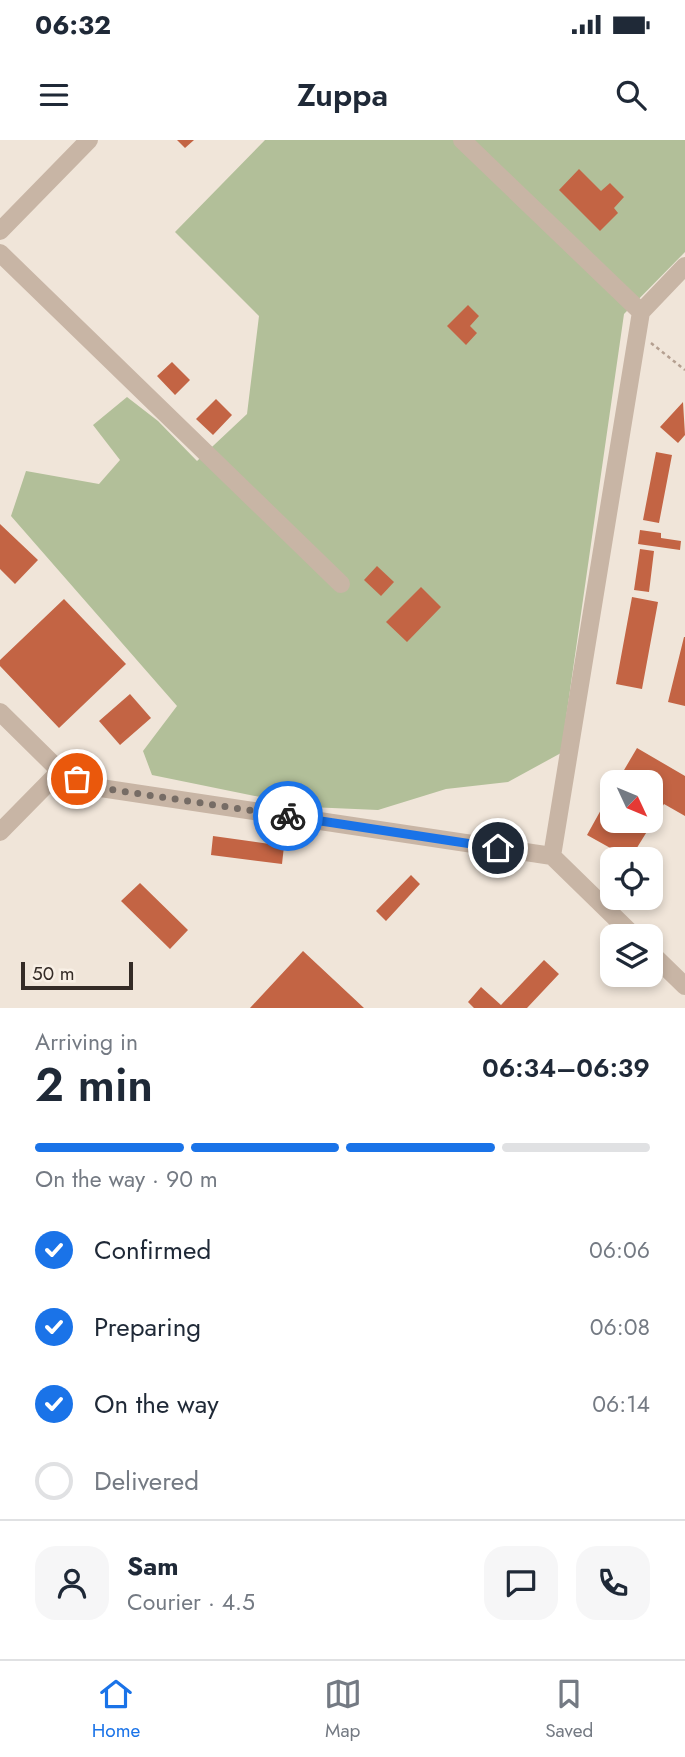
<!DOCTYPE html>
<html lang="en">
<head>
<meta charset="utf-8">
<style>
  :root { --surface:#fff; --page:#f6f6f7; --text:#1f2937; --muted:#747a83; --line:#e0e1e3; --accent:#1a73e8 }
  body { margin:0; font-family:Jost,sans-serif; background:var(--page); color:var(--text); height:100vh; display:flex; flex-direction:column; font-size:26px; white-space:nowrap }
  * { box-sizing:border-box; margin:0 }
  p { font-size:23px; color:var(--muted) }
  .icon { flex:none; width:38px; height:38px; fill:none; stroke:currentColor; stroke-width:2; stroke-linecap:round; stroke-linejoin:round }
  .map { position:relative; height:868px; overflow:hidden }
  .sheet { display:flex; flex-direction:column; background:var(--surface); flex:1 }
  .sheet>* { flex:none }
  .needle { width:46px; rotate:134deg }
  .fabs { position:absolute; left:600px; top:630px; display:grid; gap:14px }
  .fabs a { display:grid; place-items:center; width:63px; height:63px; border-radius:14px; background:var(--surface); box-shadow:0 4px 10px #0003; font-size:35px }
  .scale { position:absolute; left:21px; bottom:18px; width:112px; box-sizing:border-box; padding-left:7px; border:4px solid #342b26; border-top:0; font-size:19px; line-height:24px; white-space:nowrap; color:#342b26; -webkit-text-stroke:5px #f8efe5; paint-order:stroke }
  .pin { position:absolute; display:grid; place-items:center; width:60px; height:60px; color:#fff; margin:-30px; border:4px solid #fff; border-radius:50%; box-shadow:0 2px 7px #0007 }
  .courier { position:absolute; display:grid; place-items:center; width:70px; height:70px; margin:-35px; border:5px solid #1a73e8; border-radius:50%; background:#fff; color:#222; box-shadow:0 2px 9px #0007 }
  .headline em { font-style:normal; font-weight:600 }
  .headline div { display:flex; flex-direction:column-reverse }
  .headline { display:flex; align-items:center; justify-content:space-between; height:119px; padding:0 35px }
  h1 { font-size:46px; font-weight:600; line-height:52px }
  .bar { display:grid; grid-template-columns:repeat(4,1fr); gap:10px 7px; align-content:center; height:84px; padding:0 35px }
  .bar i { height:9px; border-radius:5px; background:var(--line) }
  .bar .selected { background:var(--accent) }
  .bar p { grid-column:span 4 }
  .line { display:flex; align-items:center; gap:18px; padding:0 35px; border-top:2px solid var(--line) }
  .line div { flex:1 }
  .round { display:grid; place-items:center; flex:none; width:74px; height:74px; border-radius:21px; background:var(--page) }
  ol { padding:0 35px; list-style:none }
  li { display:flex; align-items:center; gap:21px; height:77px }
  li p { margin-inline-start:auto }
  li .icon { padding:7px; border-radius:50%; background:var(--accent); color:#fff; stroke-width:4 }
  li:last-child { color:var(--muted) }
  li i { width:38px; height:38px; border:4px solid var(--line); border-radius:50% }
  .status { display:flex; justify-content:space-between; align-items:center; height:49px; padding:0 35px; background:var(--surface); direction:ltr }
  .status svg { height:19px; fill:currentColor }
  header { display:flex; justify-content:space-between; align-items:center; height:91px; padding:0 35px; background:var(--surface); font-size:32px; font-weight:600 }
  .tab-bar { display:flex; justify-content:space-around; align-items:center; height:98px; border-top:2px solid var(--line); background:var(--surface); font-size:19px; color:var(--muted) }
  .tab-bar a { display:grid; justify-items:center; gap:4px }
  .tab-bar .selected { color:var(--accent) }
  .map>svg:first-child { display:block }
  .green { fill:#b2bf99 }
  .building { fill:#c36444 }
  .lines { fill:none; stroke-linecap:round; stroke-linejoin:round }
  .path { stroke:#b49f90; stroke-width:2.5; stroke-dasharray:3.5 3.5; stroke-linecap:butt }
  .minor { stroke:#c8b5a5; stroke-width:18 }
  .done { stroke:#766c65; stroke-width:7; stroke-dasharray:0 12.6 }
  .route { stroke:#1a73e8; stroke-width:9 }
</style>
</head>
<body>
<div class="status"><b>06:32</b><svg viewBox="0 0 49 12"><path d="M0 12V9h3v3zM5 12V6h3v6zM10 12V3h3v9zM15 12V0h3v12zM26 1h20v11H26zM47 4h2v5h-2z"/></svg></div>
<header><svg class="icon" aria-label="menu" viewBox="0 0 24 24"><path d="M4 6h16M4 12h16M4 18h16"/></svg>Zuppa<svg class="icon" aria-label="search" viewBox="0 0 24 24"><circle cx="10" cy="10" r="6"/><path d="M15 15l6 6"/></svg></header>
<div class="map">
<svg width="685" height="868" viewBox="0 0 685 868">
  <rect width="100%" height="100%" fill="#f0e5d9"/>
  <path class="green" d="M265 0H685V112L624 174 561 613 508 642 446 649 378 670 309 667 152 635 143 611 177 566 11 376 26 331 99 344 120 320 93 285 127 257 158 281 197 321 247 274 259 176 175 92Z"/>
  <path class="building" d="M177 0H194L185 8Z
    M579 29 601 51 610 43 624 57 614 68 618 73 600 91 559 50Z
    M468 165 479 176 470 186 477 193 466 205 447 186Z
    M172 222 190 240 175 255 157 236Z
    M216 259 232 275 213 295 196 279Z
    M683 262 685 295 678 303 660 287Z
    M656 312 672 315 659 383 643 380Z
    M0 384 38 420 15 444 0 429Z
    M640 390 661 393V398L681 401 680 410 638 404Z
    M640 409 654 411 649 452 634 450Z
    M377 426 394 442 381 456 364 440Z
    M421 447 441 467 407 502 386 482Z
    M632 457 658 462 642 549 616 544Z
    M64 459 126 524 59 588 0 526V520Z
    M684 497H685V566L668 562Z
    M130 554 151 578 120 605 99 581Z
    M637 608 685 636V676L664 664 630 719 587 695 612 650V681H651V642H617Z
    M213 696 284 706 282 724 211 715Z
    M411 735 420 744 386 781 376 771Z
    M140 743 188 790 170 809 121 761Z
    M303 811 364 868H250Z
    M544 820 559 834 527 868H474L468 862 481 847 501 865Z"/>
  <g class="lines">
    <path class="path" d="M651 203 685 230"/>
    <path class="minor" d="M462 0 641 172
      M0 91 89 0
      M0 113 341 444
      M0 572 60 631 94 647 552 716
      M0 692 60 631
      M634 796 552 716 641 172 685 126
      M651 813 685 846"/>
  </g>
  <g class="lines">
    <path class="done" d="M77 639 94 647 288 676"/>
    <path class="route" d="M288 676 498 708"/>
  </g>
</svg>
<div class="fabs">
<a><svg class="needle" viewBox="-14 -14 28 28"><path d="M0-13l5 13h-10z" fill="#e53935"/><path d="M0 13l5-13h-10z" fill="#747a83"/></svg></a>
<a><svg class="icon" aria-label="locate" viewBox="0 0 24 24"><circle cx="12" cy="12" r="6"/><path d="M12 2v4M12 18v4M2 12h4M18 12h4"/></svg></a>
<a><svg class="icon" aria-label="layers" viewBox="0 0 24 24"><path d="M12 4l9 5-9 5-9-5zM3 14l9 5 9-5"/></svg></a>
</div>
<div class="scale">50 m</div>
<div class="pin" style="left:77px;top:639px;background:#ea580c"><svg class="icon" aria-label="bag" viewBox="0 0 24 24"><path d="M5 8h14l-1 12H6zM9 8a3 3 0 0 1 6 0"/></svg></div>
<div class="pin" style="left:498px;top:708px;background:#1f2937"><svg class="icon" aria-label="home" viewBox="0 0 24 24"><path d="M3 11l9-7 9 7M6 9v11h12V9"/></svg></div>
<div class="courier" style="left:288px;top:676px"><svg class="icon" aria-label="bike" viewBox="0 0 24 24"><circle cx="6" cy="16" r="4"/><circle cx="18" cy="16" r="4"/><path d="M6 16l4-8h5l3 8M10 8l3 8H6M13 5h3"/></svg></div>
</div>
<section class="sheet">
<div class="headline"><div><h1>2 min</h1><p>Arriving in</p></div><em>06:34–06:39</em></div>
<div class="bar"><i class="selected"></i><i class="selected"></i><i class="selected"></i><i></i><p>On the way · 90 m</p></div>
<ol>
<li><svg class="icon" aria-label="check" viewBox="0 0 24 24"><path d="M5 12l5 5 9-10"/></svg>Confirmed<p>06:06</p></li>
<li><svg class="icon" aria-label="check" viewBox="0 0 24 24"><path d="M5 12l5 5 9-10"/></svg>Preparing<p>06:08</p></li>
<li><svg class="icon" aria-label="check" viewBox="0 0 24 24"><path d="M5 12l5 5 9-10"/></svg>On the way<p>06:14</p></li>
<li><i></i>Delivered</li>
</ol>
<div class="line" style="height:126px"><a class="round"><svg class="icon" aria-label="person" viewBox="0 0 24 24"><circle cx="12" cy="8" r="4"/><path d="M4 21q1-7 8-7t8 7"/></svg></a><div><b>Sam</b><p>Courier · 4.5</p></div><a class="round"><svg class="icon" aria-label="chat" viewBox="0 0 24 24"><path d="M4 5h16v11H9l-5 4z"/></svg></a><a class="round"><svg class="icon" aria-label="phone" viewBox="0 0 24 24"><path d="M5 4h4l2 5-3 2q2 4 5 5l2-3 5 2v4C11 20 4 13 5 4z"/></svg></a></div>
</section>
<nav class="tab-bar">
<a class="selected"><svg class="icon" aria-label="home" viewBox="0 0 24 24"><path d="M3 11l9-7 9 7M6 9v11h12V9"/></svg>Home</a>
<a><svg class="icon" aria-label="map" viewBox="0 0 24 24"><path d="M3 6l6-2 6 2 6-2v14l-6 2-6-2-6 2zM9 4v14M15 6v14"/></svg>Map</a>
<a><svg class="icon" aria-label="saved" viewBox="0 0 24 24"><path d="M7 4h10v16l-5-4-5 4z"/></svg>Saved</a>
</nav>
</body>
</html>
